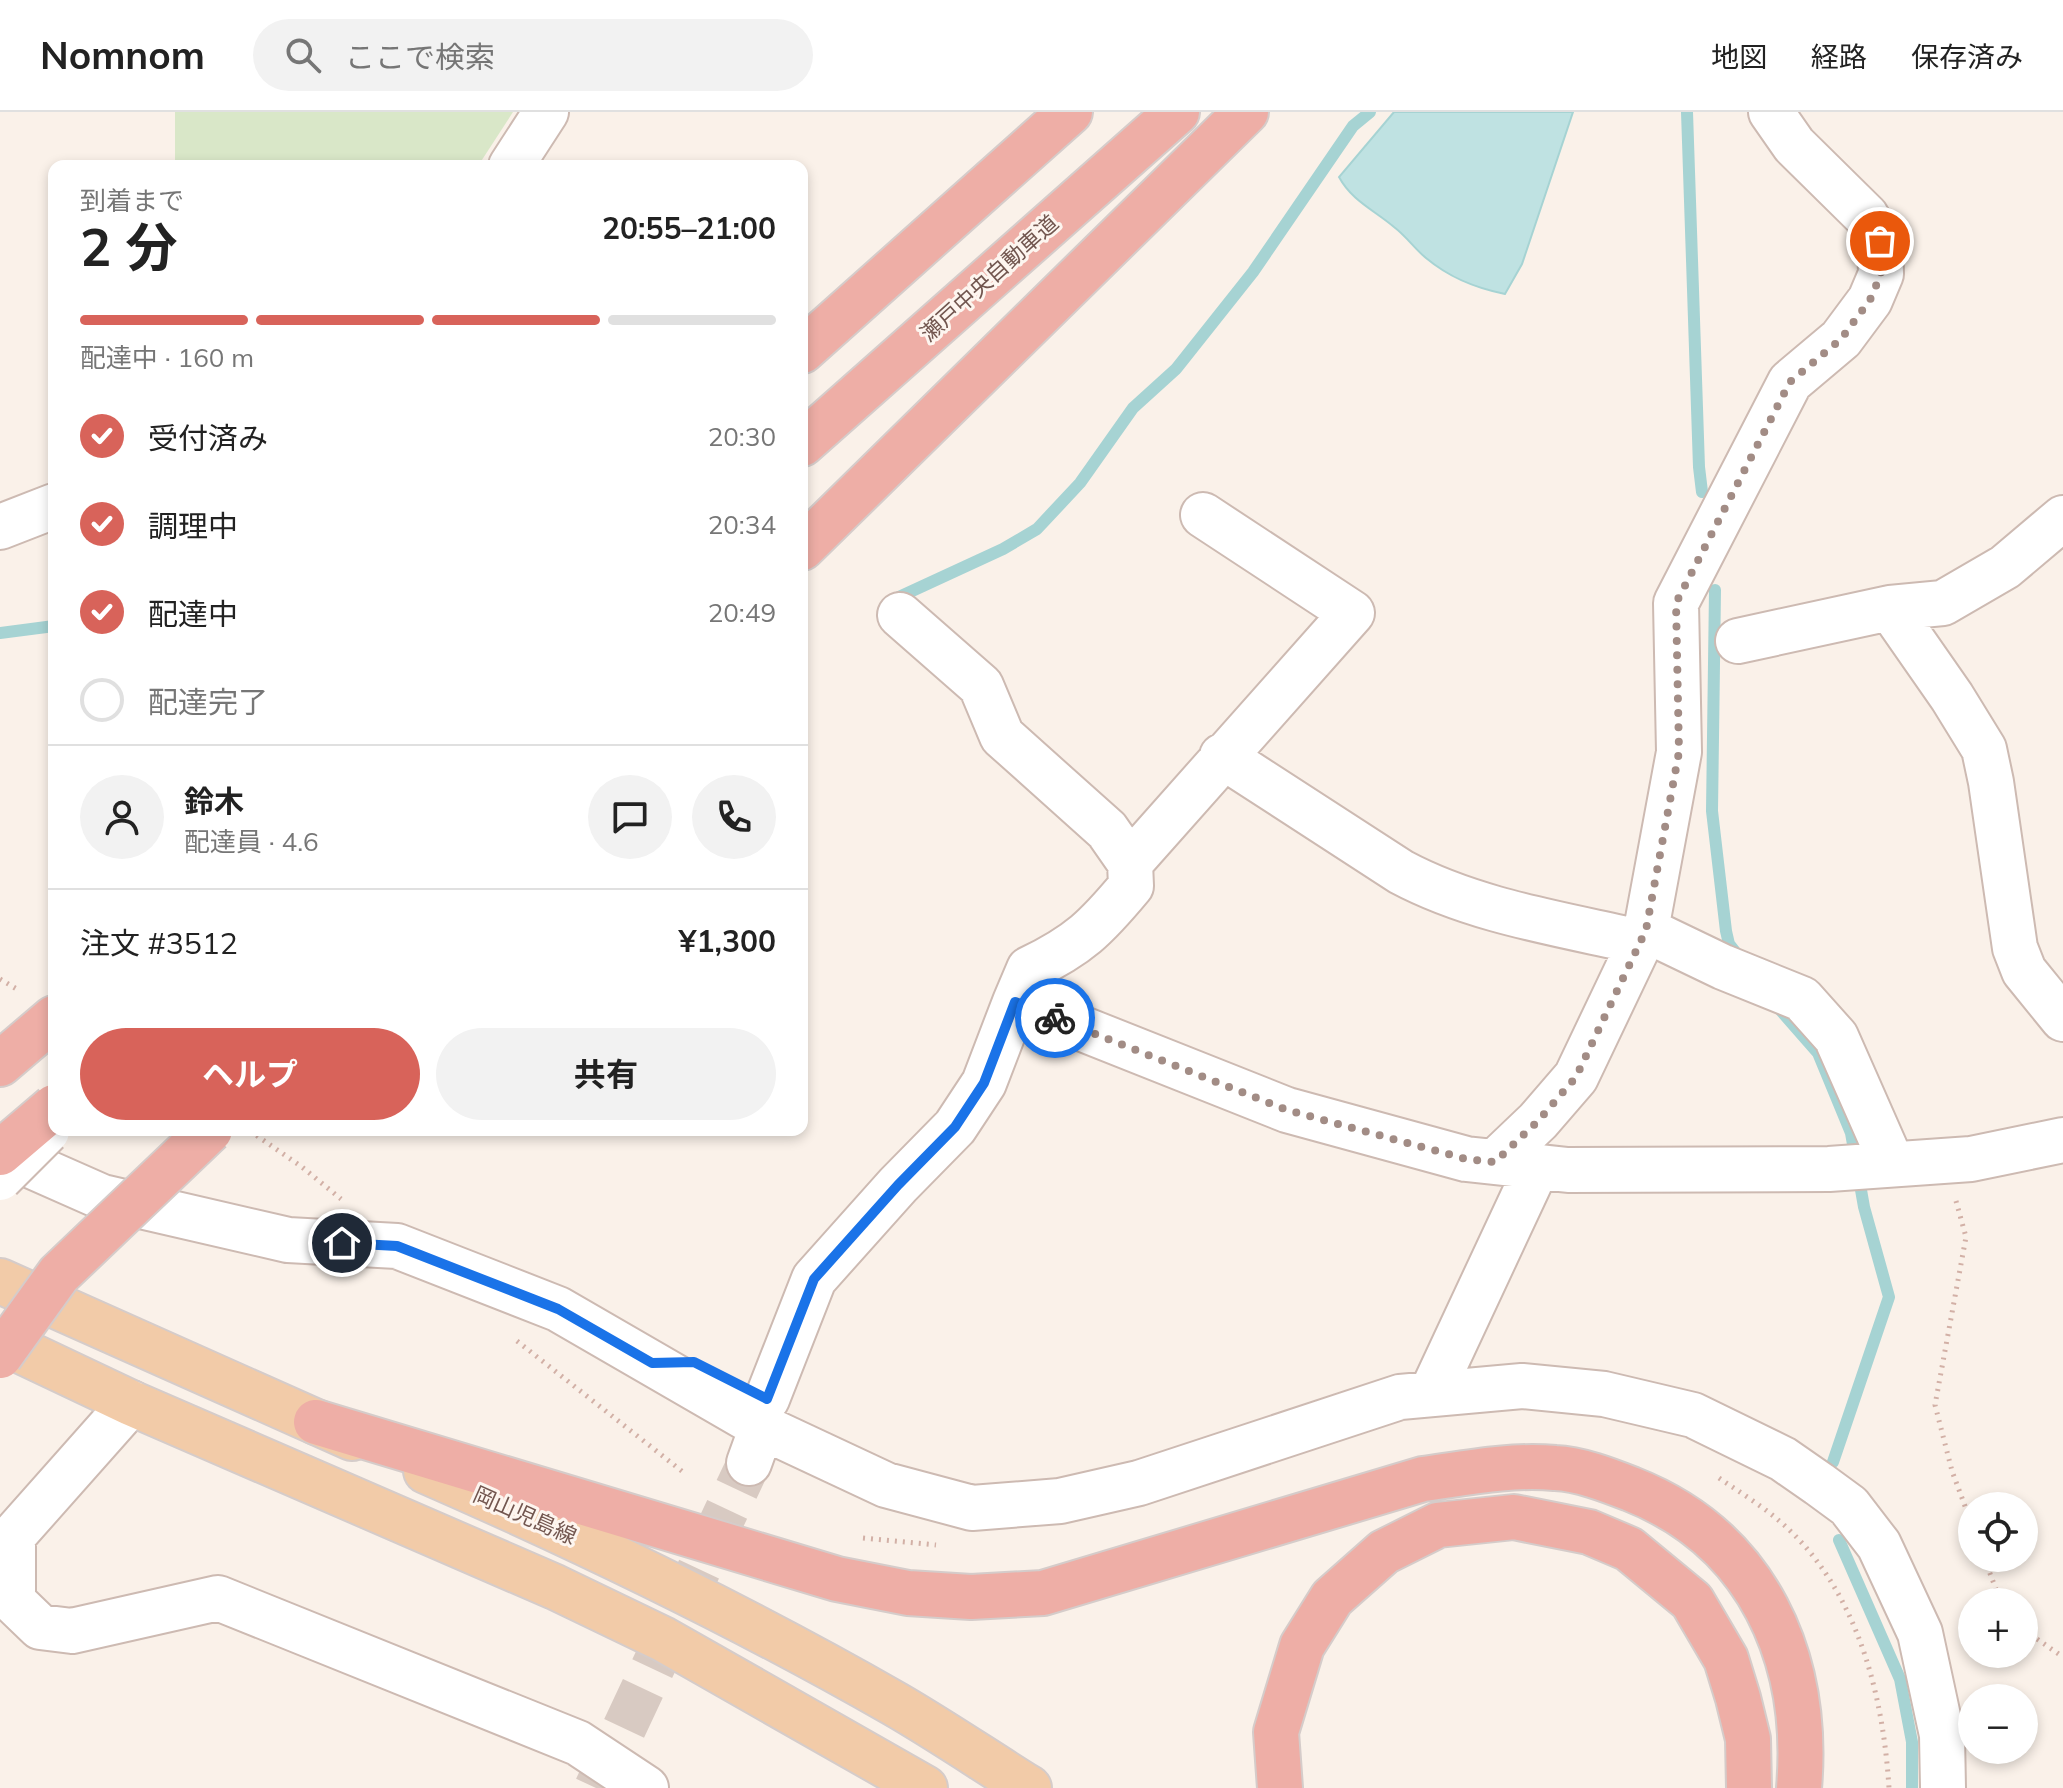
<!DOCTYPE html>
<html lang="ja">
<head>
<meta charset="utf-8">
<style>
  :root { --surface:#fff; --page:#f2f2f2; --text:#222; --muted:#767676; --line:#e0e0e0; --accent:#d8635a }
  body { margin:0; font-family:Mulish,"Noto Sans JP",sans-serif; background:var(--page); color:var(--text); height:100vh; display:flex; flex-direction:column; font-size:30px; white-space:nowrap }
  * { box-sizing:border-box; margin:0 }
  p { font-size:26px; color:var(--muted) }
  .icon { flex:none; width:44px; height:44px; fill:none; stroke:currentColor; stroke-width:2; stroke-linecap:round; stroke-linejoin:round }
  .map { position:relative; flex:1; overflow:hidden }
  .drawer { position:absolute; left:48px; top:48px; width:760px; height:976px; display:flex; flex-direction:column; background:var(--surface); border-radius:16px; box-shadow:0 4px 12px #0003 }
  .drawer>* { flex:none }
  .tools { position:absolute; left:1958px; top:1380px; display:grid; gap:16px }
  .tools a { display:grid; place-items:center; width:80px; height:80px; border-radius:50%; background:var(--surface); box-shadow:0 4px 12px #0003; font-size:40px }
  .pin { position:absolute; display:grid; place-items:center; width:68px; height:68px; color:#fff; margin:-34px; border:4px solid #fff; border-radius:50%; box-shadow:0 2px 8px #0007 }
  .courier { position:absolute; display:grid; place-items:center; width:80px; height:80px; margin:-40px; border:6px solid #1a73e8; border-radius:50%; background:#fff; color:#222; box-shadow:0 2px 10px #0007 }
  .overview em { font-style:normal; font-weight:700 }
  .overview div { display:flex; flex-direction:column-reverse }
  .overview { display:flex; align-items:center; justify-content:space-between; height:136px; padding:0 32px }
  h1 { font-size:52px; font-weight:700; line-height:60px }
  .bar { display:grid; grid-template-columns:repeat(4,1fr); gap:12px 8px; align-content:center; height:96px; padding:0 32px }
  .bar i { height:10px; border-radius:6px; background:var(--line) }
  .bar .on { background:var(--accent) }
  .bar p { grid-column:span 4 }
  .line { display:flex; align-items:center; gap:20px; padding:0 32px; border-top:2px solid var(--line) }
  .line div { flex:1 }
  .round { display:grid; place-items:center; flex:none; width:84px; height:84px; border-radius:42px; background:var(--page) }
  ol { padding:0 32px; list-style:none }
  li { display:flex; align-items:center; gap:24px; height:88px }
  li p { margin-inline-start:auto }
  li .icon { padding:8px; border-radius:50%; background:var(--accent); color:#fff; stroke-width:4 }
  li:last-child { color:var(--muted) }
  li i { width:44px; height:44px; border:4px solid var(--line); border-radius:50% }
  .button { display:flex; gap:16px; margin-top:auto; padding:16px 32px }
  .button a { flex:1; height:92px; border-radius:48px; background:var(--accent); color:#fff; font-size:32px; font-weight:700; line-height:92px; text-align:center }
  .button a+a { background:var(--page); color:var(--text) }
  header { display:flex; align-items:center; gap:48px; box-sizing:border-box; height:112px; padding:0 40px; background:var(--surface); border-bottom:2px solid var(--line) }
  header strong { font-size:38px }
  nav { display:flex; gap:44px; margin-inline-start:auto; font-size:28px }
  .search { width:560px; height:72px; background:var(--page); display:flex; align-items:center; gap:20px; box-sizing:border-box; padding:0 28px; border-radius:44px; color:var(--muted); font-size:30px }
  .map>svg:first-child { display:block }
  .green { fill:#d9e7c8 }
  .water { fill:#bfe2e2; stroke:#a6d3d3; stroke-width:2 }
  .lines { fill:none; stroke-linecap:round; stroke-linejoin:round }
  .stream { stroke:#a6d3d3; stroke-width:12 }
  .minor-tunnel { stroke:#d8cac2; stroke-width:44; stroke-dasharray:44 22; stroke-linecap:butt }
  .minor-casing { stroke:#cdbab2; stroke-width:48 }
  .major-casing { stroke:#d5ccca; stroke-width:48 }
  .highway-casing { stroke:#d5ccca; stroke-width:48 }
  .path { stroke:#d2b0a6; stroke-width:5; stroke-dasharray:2 6; stroke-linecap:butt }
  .minor { stroke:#fff; stroke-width:44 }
  .major { stroke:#f2cba8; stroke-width:44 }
  .highway { stroke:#eeaea6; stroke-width:44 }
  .minor-bridge-casing { stroke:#cdbab2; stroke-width:48; stroke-linecap:butt }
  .highway-bridge-casing { stroke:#d5ccca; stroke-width:48; stroke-linecap:butt }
  .minor-bridge { stroke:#fff; stroke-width:44 }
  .highway-bridge { stroke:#eeaea6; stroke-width:44 }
  .done { stroke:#a28c85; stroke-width:8; stroke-dasharray:0 14.4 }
  .route { stroke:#1a73e8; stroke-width:10 }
  .labels { text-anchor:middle; stroke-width:6; stroke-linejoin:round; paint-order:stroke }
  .street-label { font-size:22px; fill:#72564f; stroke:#fdf5ef }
</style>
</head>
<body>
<header>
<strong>Nomnom</strong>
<div class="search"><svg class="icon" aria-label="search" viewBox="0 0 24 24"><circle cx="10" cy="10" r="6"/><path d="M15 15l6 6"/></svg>ここで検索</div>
<nav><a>地図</a><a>経路</a><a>保存済み</a></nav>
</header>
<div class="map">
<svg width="2063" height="1676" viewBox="0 0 2063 1676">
  <rect width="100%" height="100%" fill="#faf1e9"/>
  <path class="green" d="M175 0H513L478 54H177L175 52Z"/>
  <path class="water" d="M1394 0H1573L1522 152 1505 182C1475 176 1450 166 1426 146 1415 137 1406 124 1394 115 1374 98 1352 89 1339 65Z"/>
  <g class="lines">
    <path class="stream" d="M1687 0 1699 355 1702 380
      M1715 478 1712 699 1726 819 1729 832 1740 846
      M899 485 1003 437 1037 417 1080 371 1133 296 1176 257 1253 160 1353 14 1370 0
      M0 521 54 514
      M1776 893 1818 941 1851 1021 1864 1095 1889 1185 1833 1350
      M1839 1428 1900 1567 1912 1630V1676"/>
    <path class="minor-tunnel" d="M596 1676 749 1351"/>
    <defs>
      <path id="minor" d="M1771 0 1794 33 1866 104 1880 129 1881 162 1870 188 1841 227 1790 270 1676 491 1679 640 1646 818 1723 855 1802 887 1836 925 1892 1052
        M511 54 546 0
        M0 415 54 394
        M1890 496 1952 585 1984 637 1991 670 2015 836 2024 859 2063 907
        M900 503 981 574 1002 624 1107 718 1130 751
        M1738 529 1890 496 1943 491 2005 455 2063 406
        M1222 644 1401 760C1474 799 1561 812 1640 830
        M1015 890 1029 857C1079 833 1096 816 1131 774L1130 751 1352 501 1203 403
        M0 1040 102 1085 288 1128 397 1134 558 1197 762 1315 886 1373 972 1396 1060 1389 1139 1371 1400 1285 1522 1274 1604 1282 1693 1303 1783 1347 1819 1372 1849 1394 1879 1433 1920 1521 1942 1623 1943 1676
        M1495 1050 1538 1009 1576 965 1646 818
        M1431 1282 1537 1055
        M767 1287 814 1167 898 1073 955 1015 984 971 1015 890 1287 998 1466 1047 1568 1058 1829 1057 1971 1047 2063 1028
        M131 1291 13 1424V1489L40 1515 72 1519 218 1486 578 1631 646 1676
        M749 1351 762 1315"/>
      <path id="major" d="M0 1169 352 1326
        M0 1229 131 1291 555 1475 663 1527 925 1676
        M426 1359C586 1429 743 1505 895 1592 940 1618 984 1648 1029 1676"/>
      <path id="highway" d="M802 239 1070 0
        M802 332 1177 0
        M802 436 1246 0
        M0 952 54 906
        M316 1310 837 1467 908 1481 971 1485 1043 1481 1423 1367C1466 1361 1511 1352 1555 1356 1580 1357 1608 1368 1631 1377 1758 1427 1810 1546 1799 1676
        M1280 1676 1276 1620 1302 1534 1332 1486 1384 1440 1438 1413 1514 1405 1589 1420 1629 1437 1692 1489 1726 1547 1738 1586 1748 1627 1749 1676"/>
    </defs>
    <use href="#minor" class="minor-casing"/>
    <use href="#major" class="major-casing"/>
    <use href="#highway" class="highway-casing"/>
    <path class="path" d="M0 867 20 879
      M250 1019 302 1055 341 1087
      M1956 1089 1966 1125 1935 1293 1952 1359 1972 1413
      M517 1229 683 1360
      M1719 1366C1741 1381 1764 1395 1784 1413 1857 1479 1883 1581 1889 1676
      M863 1426 936 1433
      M1984 1446 2001 1490
      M2024 1518 2063 1545"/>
    <use href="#minor" class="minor"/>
    <use href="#major" class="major"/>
    <use href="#highway" class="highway"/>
    <defs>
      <path id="minor-bridge" d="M0 1066 47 1019"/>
      <path id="highway-bridge" d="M0 1041 54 995
        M0 1244 59 1162 210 1018"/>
    </defs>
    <use href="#minor-bridge" class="minor-bridge-casing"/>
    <use href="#highway-bridge" class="highway-bridge-casing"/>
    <use href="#minor-bridge" class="minor-bridge"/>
    <use href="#highway-bridge" class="highway-bridge"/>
  </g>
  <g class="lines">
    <path class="done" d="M1055 906 1287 998 1466 1047 1495 1050 1538 1009 1576 965 1646 818 1679 640 1676 491 1790 270 1841 227 1870 188 1881 162 1880 129"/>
    <path class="route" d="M342 1131 397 1134 558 1197 652 1251 694 1250 767 1287 814 1167 898 1073 955 1015 984 971 1015 890 1055 906"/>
  </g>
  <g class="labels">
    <g class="street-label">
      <text transform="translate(989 166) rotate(-42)" y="8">瀬戸中央自動車道</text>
      <text transform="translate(525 1403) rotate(24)" y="8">岡山児島線</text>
    </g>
  </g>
</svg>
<div class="tools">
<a><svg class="icon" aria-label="locate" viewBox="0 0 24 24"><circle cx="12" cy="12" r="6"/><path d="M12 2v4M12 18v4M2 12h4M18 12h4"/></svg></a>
<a>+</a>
<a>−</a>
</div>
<div class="pin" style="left:1880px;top:129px;background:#ea580c"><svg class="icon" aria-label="bag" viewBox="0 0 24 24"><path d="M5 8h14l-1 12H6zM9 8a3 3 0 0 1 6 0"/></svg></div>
<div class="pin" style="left:342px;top:1131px;background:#1f2937"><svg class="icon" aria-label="home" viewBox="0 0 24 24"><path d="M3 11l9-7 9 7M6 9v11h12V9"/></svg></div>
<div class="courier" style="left:1055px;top:906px"><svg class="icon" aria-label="bike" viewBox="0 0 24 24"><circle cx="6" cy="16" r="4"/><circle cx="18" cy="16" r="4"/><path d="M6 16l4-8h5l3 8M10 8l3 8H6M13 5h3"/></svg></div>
<section class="drawer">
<div class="overview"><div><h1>2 分</h1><p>到着まで</p></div><em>20:55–21:00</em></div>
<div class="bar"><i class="on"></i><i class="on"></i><i class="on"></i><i></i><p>配達中 · 160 m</p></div>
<ol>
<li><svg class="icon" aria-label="check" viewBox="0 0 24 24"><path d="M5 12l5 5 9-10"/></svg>受付済み<p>20:30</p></li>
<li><svg class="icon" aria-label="check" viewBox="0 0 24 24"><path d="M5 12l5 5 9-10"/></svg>調理中<p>20:34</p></li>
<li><svg class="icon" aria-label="check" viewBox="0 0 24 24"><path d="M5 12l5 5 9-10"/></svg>配達中<p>20:49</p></li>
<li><i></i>配達完了</li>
</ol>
<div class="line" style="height:144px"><a class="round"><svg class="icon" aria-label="person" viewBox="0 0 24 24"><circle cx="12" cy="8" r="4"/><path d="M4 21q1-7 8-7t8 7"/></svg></a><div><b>鈴木</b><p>配達員 · 4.6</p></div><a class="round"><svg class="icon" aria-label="chat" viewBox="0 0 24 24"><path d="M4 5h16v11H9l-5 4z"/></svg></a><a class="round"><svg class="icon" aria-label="phone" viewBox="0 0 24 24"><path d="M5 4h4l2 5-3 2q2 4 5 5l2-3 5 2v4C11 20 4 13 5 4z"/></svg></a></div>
<div class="line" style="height:104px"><div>注文 #3512</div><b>¥1,300</b></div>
<div class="button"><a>ヘルプ</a><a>共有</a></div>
</section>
</div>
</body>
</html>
